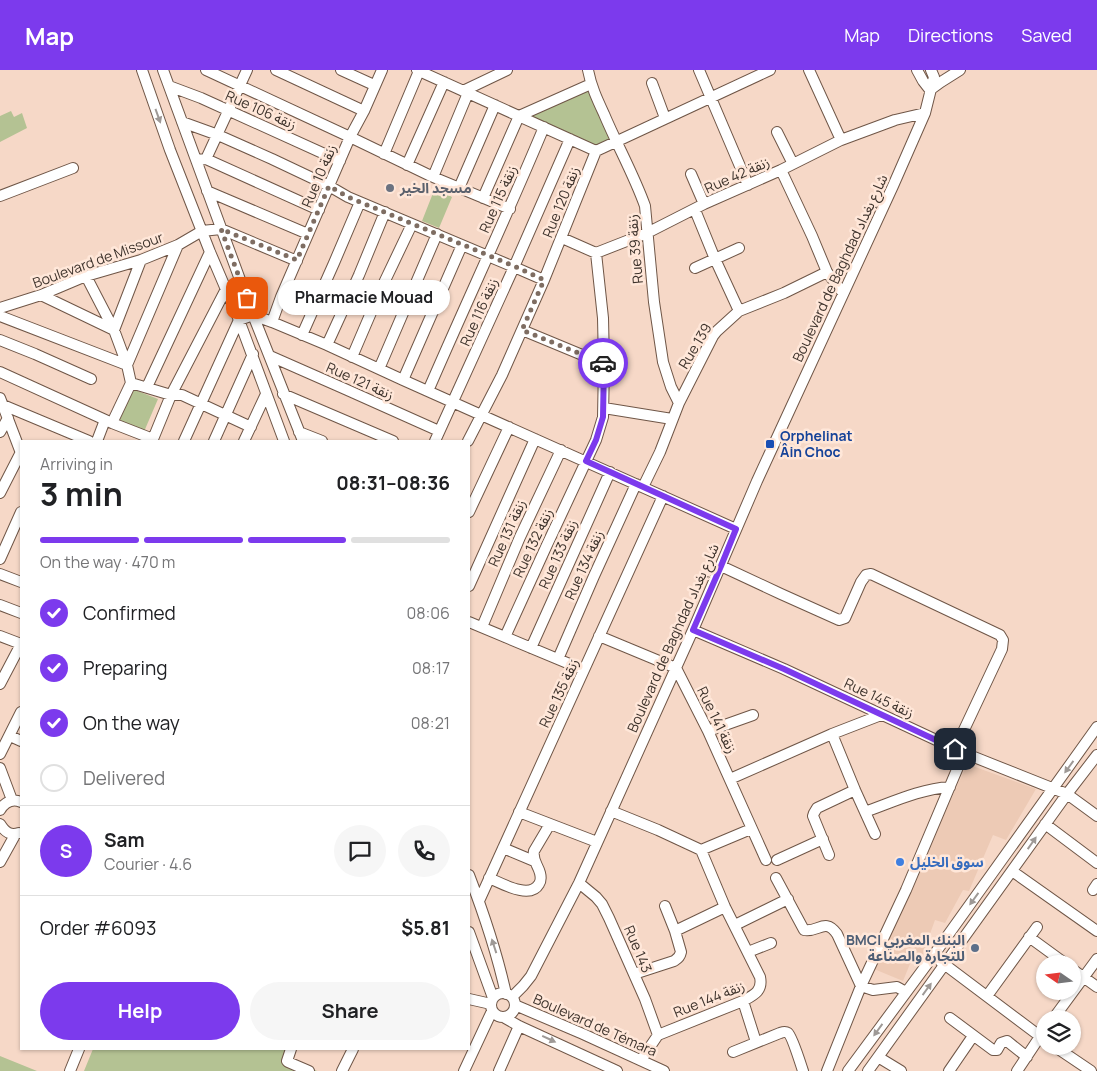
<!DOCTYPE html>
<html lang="en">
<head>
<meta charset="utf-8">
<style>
  :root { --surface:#fff; --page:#f6f6f6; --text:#202124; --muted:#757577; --line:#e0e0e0; --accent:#7c3aed }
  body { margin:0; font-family:Manrope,"Noto Sans Arabic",sans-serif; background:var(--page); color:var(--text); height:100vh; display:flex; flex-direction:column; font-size:19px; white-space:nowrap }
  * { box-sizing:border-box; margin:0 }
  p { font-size:16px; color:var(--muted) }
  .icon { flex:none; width:28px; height:28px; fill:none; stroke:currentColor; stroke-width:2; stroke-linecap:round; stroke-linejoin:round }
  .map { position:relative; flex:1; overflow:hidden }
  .details { position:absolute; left:20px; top:370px; width:450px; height:610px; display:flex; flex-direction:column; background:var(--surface); border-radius:0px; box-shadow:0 1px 4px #0004 }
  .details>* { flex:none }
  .needle { width:32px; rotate:284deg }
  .fabs { position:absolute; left:1036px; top:885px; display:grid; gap:10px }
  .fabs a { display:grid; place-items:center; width:45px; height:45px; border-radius:50%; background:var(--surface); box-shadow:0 1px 4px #0004; font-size:25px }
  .pin { position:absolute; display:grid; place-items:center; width:42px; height:42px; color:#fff; margin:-21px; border-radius:10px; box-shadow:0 2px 8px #0006 }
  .courier { position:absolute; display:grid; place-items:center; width:50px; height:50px; margin:-25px; border:4px solid #7c3aed; border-radius:50%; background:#fff; color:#222; box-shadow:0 1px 6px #0007 }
  .bubble { position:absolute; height:35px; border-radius:18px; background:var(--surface); box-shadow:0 1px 4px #0004; font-size:16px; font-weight:700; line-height:35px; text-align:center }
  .summary em { font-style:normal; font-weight:700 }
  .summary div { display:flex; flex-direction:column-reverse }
  .summary { display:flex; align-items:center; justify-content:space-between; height:85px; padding:0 20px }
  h1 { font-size:32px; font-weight:700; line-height:38px }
  .bar { display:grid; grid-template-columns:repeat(4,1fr); gap:8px 5px; align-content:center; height:60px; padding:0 20px }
  .bar i { height:6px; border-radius:4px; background:var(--line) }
  .bar .active { background:var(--accent) }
  .bar p { grid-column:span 4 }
  .line { display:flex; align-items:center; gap:12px; padding:0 20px; border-top:1px solid var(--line) }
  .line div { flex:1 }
  .round { display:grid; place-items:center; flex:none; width:52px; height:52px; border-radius:26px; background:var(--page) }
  ol { padding:0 20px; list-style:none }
  li { display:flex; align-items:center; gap:15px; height:55px }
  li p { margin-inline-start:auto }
  li .icon { padding:5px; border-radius:50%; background:var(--accent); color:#fff; stroke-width:4 }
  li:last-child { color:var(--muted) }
  li i { width:28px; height:28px; border:2px solid var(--line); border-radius:50% }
  .cta { display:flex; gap:10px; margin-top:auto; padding:10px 20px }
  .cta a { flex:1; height:58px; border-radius:30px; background:var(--accent); color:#fff; font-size:20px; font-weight:700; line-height:58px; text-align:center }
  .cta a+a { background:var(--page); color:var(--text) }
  header { display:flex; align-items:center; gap:30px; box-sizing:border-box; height:70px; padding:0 25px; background:var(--accent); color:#fff }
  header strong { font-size:24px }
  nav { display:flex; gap:28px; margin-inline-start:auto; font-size:18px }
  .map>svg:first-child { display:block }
  .built { fill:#edcab5 }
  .green { fill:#b4c293 }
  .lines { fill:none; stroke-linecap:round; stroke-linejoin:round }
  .minor-casing { stroke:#6f5647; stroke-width:12 }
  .minor { stroke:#fff; stroke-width:10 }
  .oneway { fill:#9e9996 }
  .done { stroke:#7e6d62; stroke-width:5; stroke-dasharray:0 9 }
  .route { stroke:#7c3aed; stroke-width:6 }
  .worship-dot { fill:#6b7280; stroke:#ffe7d9; stroke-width:2 }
  .transit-dot { fill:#1a4fb4; stroke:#ffe7d9; stroke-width:2 }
  .shop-dot { fill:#3f7fe0; stroke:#ffe7d9; stroke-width:2 }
  .service-dot { fill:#5c6f8a; stroke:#ffe7d9; stroke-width:2 }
  .labels { text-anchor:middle; stroke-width:5; stroke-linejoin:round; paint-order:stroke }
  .street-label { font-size:14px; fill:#3e332c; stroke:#ffe7d9 }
  .worship-label { font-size:14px; font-weight:bold; fill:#5b616d; stroke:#ffe7d9; text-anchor:start }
  .transit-label { font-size:14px; font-weight:bold; fill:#164399; stroke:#ffe7d9; text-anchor:start }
  .shop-label { font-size:14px; font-weight:bold; fill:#366cbe; stroke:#ffe7d9; text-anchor:start }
  .service-label { font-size:14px; font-weight:bold; fill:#4e5e75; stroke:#ffe7d9; text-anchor:end }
</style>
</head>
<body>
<header>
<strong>Map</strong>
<nav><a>Map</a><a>Directions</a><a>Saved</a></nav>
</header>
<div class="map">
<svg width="1097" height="1001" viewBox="0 0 1097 1001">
  <rect width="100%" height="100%" fill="#f6d8c7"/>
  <path class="built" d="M967 694 1036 719 1006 770 993 765 969 821 963 820 945 853 935 850 922 886 914 884 903 911 874 899Z"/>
  <path class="green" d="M590 18 613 69 595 76 530 46Z
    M11 41 14 47 22 43 27 58 0 72V46Z
    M435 118 452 127 439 158 422 151Z
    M130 318 158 329 143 364 115 351Z
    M93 979H294L292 988 317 1001H84Z
    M0 986 37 1001H0Z"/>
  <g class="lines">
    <defs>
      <path id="minor" d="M142 0 170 80 210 182 239 250 284 371
        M163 0 253 245 303 371
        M206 0 350 67 433 107 510 139
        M276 0 364 41
        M341 0 374 15
        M417 0 596 81
        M588 0C591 16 597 29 604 44 617 75 634 105 645 136L654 232 663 292 671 317 679 333
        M699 0 748 115
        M809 0 841 70
        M917 0 923 11 930 20
        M652 13 665 48
        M169 16 201 28 340 91
        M930 20 941 12 960 0
        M463 21 507 0
        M182 52 218 65 272 89 329 116 348 127 514 197 544 210
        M777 62 793 94
        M596 81 770 0
        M384 84 419 1
        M206 89 247 0
        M197 90 206 89 319 140
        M407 95 444 12
        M781 100 812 166 827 202 843 223
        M691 104 704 134
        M433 107 468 23
        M459 118 495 35
        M207 121 308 164
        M0 126 73 98
        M483 128 519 46 591 14
        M695 140 715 189 739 241
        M562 168 596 183 647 163 704 134 781 100 841 70 895 50 925 43
        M695 198 739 178
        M86 206 114 260 127 295 131 313 112 353
        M41 225 114 260 141 190
        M0 238 41 225 86 206 141 190 178 175 202 161 221 159 297 191
        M0 246 127 295 178 175
        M272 252 281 227 350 67 364 41 382 0
        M522 260 604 294
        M302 265 334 193 360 132
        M0 270 35 284 91 309
        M327 275 359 205 385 142
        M270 286 345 319 439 361
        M352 287 382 217 412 154
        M379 299 437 164
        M0 302 112 353 153 369
        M403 310 462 175
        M131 313 171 325H182L251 357
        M147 317 210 182
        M428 321C466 233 507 146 544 57
        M283 324 393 371
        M0 328 21 383
        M3 335 89 371
        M604 338 672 349
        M0 362 8 348
        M299 362 322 371
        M153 369 171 325 226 219
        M97 371 105 350
        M184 371 239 250 253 245 272 252 327 275 403 310 736 459
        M214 371 253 284
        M244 371 266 324
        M435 371 514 197 570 69
        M468 371 502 305 544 210 596 81
        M643 417 660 382 679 333 713 266 717 261 739 241 784 223 827 202
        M0 423 21 382
        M469 442 509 357
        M0 489 21 442
        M721 496 781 524 839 550 845 548 861 512 866 505 871 504 1000 565 1003 570 1002 579 955 679
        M0 504 21 512
        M469 516 535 369
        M0 535 21 543
        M469 552 584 600
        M482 557 520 467 561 380
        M693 560 784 599 964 683 1067 724 1097 746
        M0 566 21 574
        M599 566 676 598 708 661 766 790
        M505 567 546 477 596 370 603 347 604 294 603 248 596 183
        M531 578 610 402
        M558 589 594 506 636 414
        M0 614 21 574
        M708 661 753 645
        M832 664 855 720 875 764
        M10 666 21 671
        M0 684 21 642
        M0 698 12 730
        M730 709 832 664 881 645
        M0 740C5 732 12 728 21 732
        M611 741 658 760 701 780 725 837 760 907C763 921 754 925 743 931L658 965 641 990
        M519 742 597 772
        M865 742C893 732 920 719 950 717
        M0 754C5 762 10 766 19 763
        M1045 754 1097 793
        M503 778 534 791
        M701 780 751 759
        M829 785 813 746 814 743 817 738 855 720
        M777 790 823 769
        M0 792 15 765
        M1012 801 1097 861
        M469 805C484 844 497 883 506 924
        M489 808C501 813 530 830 539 814 541 811 541 807 540 803 538 795 532 790 534 781L550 754
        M776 808 804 860C818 863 825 847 837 864L861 916 873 920 897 917 906 922
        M579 813 596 827 602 834 609 848 645 929 658 965
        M1093 820 1097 814
        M479 831 663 426
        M735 855 788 829
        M675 861 725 837
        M469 862 493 928
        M1029 867 1066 894
        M748 882 771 873
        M940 891 1045 970
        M1072 899 1097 917
        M634 904 674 891C678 888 680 887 681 882L675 861 665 836
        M491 935a12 12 0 1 1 24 0a12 12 0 1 1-24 0Z
        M987 926 1037 857
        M512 927 523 916 531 906 579 813 693 560 757 411 893 116 925 43 934 7 931 0
        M469 929 491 934
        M743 931 756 972
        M515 935 583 964 664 1001
        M505 948 519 956 617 1001
        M950 948 993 980H997L1001 973 1007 971 1027 987
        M1053 949 1097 889
        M1054 976 1091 1001
        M291 979 287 991 288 992 309 1001
        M733 982 780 963C783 962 785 961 788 963 792 966 801 995 803 1001
        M878 987 901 1001
        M70 1001 79 979
        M342 1001 353 979
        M464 1001 492 941
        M499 1001 519 956
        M827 1001 861 916 906 820 964 683
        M848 1001 933 886 1097 657
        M868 1001 1067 724 1097 685
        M949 1001 973 966
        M1017 1001 1045 959"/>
    </defs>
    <use href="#minor" class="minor-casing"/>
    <use href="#minor" class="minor"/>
  </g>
  <defs><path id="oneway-solid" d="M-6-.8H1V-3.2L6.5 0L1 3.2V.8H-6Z" transform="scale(1.25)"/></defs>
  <g class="oneway">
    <use href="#oneway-solid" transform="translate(158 46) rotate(70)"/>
    <use href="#oneway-solid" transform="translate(1069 697) rotate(126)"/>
    <use href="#oneway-solid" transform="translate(1032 773) rotate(-55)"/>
    <use href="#oneway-solid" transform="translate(974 829) rotate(126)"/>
    <use href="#oneway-solid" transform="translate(494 876) rotate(-108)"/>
    <use href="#oneway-solid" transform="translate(927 919) rotate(-54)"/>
    <use href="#oneway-solid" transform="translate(878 960) rotate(126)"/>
    <use href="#oneway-solid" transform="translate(549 969) rotate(25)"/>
  </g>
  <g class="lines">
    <path class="done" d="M247 228 221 159 297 190 329 116 348 127 360 132 514 196 544 210 522 260 603 293"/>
    <path class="route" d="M603 293 604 294 603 347 596 370 586 391 736 459 721 496 693 560 784 599 955 679"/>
  </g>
  <circle class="worship-dot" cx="390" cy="118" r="5"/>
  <rect class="transit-dot" x="765" y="369" width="10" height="10" rx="2.5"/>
  <circle class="shop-dot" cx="900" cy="792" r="5"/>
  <circle class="service-dot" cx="975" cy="878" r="5"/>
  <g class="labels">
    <g class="street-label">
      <text transform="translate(261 40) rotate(24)" y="5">Rue 106 زنقة</text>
      <text transform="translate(737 105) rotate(-24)" y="5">Rue 42 زنقة</text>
      <text transform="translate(319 106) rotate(-67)" y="5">Rue 10 زنقة</text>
      <text transform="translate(498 129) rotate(-66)" y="5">Rue 115 زنقة</text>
      <text transform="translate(561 132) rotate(-68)" y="5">Rue 120 زنقة</text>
      <text transform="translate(635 179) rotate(-95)" y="5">Rue 39 زنقة</text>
      <text transform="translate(98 190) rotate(-20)" y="5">Boulevard de Missour</text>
      <text transform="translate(840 198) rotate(-65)" y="5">Boulevard de Baghdad شارع بغداد</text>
      <text transform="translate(479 242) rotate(-66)" y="5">Rue 116 زنقة</text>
      <text transform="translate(695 276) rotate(-59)" y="5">Rue 139</text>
      <text transform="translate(360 311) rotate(24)" y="5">Rue 121 زنقة</text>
      <text transform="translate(507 463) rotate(-66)" y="5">Rue 131 زنقة</text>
      <text transform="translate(533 473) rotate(-65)" y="5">Rue 132 زنقة</text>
      <text transform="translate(558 484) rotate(-66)" y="5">Rue 133 زنقة</text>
      <text transform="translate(584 495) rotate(-66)" y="5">Rue 134 زنقة</text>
      <text transform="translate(673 568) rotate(-66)" y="5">Boulevard de Baghdad شارع بغداد</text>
      <text transform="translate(559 623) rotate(-65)" y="5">Rue 135 زنقة</text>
      <text transform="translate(879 628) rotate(25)" y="5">Rue 145 زنقة</text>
      <text transform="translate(717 650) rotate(64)" y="5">Rue 141 زنقة</text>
      <text transform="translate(638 879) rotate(67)" y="5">Rue 143</text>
      <text transform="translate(709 929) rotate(-22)" y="5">Rue 144 زنقة</text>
      <text transform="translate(595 955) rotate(24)" y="5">Boulevard de Témara</text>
    </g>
    <g class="worship-label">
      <text x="400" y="123">مسجد الخير</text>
    </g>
    <g class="transit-label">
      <text x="780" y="371">Orphelinat<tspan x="780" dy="16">Âin Choc</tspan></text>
    </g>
    <g class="shop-label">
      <text x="910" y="797">سوق الخليل</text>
    </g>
    <g class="service-label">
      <text x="965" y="875">BMCI البنك المغربي<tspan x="965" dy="16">للتجارة والصناعة</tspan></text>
    </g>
  </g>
</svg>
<div class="fabs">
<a><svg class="needle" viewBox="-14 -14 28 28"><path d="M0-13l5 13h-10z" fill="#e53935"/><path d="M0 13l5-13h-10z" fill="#757577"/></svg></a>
<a><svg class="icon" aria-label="layers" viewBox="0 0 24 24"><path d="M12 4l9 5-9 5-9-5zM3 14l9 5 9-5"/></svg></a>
</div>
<div class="pin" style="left:247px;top:228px;background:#ea580c"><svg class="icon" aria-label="bag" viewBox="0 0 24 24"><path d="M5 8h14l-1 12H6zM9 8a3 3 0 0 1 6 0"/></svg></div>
<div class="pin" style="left:955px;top:679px;background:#1f2937"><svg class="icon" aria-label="home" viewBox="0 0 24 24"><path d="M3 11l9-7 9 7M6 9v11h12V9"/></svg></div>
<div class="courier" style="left:603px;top:293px"><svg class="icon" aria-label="car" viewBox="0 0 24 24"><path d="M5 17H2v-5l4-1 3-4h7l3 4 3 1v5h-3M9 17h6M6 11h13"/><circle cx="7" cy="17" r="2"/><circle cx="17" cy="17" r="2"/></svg></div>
<div class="bubble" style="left:278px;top:210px;width:172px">Pharmacie Mouad</div>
<section class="details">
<div class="summary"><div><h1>3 min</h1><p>Arriving in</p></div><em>08:31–08:36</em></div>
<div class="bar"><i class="active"></i><i class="active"></i><i class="active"></i><i></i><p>On the way · 470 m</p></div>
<ol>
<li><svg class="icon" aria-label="check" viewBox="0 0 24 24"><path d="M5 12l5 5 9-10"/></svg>Confirmed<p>08:06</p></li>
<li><svg class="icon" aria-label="check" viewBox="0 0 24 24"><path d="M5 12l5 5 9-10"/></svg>Preparing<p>08:17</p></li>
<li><svg class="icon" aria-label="check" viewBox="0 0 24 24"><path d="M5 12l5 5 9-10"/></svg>On the way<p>08:21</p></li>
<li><i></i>Delivered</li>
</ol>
<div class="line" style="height:90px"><b class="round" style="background:var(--accent);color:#fff">S</b><div><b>Sam</b><p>Courier · 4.6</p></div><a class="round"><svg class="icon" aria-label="chat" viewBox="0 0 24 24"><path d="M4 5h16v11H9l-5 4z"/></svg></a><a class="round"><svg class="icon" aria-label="phone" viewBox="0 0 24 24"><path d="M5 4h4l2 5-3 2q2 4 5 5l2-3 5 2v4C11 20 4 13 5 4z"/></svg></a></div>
<div class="line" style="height:65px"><div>Order #6093</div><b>$5.81</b></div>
<div class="cta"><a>Help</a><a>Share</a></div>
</section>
</div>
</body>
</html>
